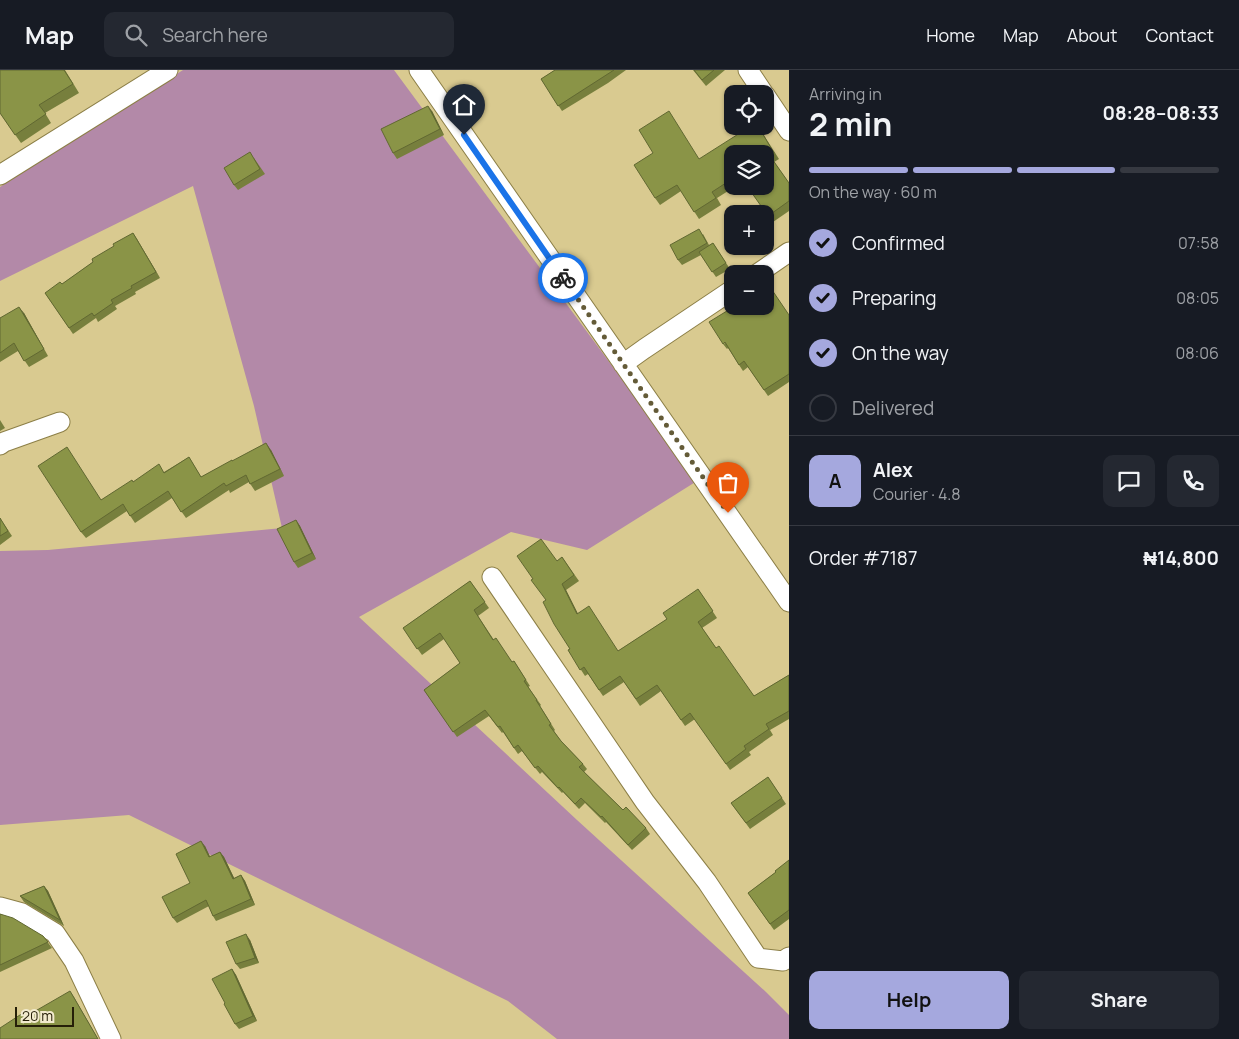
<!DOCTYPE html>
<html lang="en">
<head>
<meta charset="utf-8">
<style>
  :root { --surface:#171b24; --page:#242831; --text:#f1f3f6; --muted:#9ea1a6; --line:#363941; --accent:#a5a8de }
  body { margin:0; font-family:Manrope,sans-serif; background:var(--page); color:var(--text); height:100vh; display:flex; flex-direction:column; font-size:19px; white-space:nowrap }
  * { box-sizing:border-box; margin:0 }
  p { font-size:16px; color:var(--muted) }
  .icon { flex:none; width:28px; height:28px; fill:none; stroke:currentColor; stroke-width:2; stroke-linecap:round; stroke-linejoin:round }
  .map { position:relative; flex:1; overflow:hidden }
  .panel { display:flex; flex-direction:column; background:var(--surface); width:450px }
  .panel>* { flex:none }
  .controls { position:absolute; left:724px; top:15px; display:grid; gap:10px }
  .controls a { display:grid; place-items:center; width:50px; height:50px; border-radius:10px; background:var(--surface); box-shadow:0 1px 4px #0004; font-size:25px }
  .scale { position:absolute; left:15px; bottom:12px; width:59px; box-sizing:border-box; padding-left:5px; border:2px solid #251f08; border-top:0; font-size:14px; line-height:18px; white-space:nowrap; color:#251f08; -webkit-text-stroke:4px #f2ebce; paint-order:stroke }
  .pin { position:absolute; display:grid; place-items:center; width:42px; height:42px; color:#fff; margin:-51px -21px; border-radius:50% 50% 50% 0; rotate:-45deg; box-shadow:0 0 5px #0007 }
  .pin .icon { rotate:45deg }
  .courier { position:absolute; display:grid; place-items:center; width:50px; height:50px; margin:-25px; border:4px solid #1a73e8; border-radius:50%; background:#fff; color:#222; box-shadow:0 1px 6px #0007 }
  .summary em { font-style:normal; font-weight:700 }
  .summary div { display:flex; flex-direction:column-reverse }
  .summary { display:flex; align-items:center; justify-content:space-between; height:85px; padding:0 20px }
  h1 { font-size:32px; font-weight:700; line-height:38px }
  .bar { display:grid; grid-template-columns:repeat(4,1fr); gap:8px 5px; align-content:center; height:60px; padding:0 20px }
  .bar i { height:6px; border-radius:4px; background:var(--line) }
  .bar .active { background:var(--accent) }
  .bar p { grid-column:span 4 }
  .line { display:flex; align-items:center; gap:12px; padding:0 20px; border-top:1px solid var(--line) }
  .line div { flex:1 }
  .round { display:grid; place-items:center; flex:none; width:52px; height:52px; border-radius:10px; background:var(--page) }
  ol { padding:0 20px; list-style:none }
  li { display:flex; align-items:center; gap:15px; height:55px }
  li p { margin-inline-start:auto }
  li .icon { padding:5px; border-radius:50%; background:var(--accent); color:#111; stroke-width:4 }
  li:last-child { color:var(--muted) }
  li i { width:28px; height:28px; border:2px solid var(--line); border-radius:50% }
  .primary-button { display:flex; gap:10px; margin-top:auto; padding:10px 20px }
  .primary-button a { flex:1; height:58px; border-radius:10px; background:var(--accent); color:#111; font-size:20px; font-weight:700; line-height:58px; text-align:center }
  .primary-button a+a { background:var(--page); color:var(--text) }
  header { display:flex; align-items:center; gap:30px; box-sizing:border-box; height:70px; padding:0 25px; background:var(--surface); border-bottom:1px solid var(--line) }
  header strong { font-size:24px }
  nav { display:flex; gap:28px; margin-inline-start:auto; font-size:18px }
  .search { width:350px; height:45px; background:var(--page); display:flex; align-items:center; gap:12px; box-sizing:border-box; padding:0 18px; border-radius:10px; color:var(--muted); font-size:19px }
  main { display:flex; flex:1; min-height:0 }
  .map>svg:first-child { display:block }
  .green { fill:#b389a8 }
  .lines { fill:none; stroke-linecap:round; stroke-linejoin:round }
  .minor-casing { stroke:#8c7f47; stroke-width:21 }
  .minor { stroke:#fff; stroke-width:19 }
  .wall { fill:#777f3d }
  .shaded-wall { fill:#616832 }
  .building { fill:#8a9447; stroke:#616832 }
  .done { stroke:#645b38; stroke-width:5; stroke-dasharray:0 9 }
  .route { stroke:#1a73e8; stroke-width:6 }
</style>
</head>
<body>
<header>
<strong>Map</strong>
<div class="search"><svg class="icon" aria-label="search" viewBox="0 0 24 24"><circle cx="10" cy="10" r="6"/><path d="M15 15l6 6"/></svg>Search here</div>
<nav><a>Home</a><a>Map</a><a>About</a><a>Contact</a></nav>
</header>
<main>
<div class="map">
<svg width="789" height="969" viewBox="0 0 789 969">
  <rect width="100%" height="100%" fill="#d9ca90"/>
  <path class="green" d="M183 0H394L697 411 587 480 511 462 359 547 577 750 766 922 789 945V969H557L508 931 129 745 0 755V481L48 480 282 458 254 336 193 116 0 211V117Z"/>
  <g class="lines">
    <defs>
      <path id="minor" d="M419 0 789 532
        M748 0 764 24
        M765 25 789 61
        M0 105 168 0
        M757 204 789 182
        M623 294 644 279 732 220
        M0 375 4 372 60 352
        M492 507 645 732 707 812 758 888 783 891 789 887
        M0 837 22 843 55 863 74 891 111 969"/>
    </defs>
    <use href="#minor" class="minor-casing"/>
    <use href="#minor" class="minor"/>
  </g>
  <path class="wall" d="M0 0H65L79 23 45 43 51 53 21 73 0 43Z
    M555 0H626L608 13 562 41 541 9Z
    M693 0H725L706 16Z
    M432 41 444 65 397 89 393 83Z
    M758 56 779 89 774 92 789 113V141L773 152 747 116 732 84V116H736L717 128 721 135 699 149 681 121 660 135 655 128 700 89Z
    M254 88 265 104 238 120 234 115Z
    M133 163 160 208 135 222 136 224 115 236 117 239 98 252 96 248 73 264 45 223 62 214 93 192Z
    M703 164 709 175 713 173 730 199 716 207 701 185 682 195 678 190Z
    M24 243 48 286 29 297 18 281 0 292V248Z
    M789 245V312L768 326 748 297 743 301 728 278 727 279 723 274Z
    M0 350 5 358 0 361Z
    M271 380 284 406 255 421 249 412 230 423 229 420 186 448 172 428 135 453 127 441 86 468 81 462 101 430 133 412 164 402 189 387 201 407 232 391Z
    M0 448 12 466 0 475Z
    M296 450 300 456 316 489 298 498 294 492Z
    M562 487 579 511 566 520 578 544 618 581 667 549 698 519 717 548 702 558 716 578 754 626 789 605V649L770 660 773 665 749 682 751 685 730 700 695 649 685 656 661 621 640 636 624 612 603 626 588 604 585 606 568 580 570 579 546 530 557 491Z
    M470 511 489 538 478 546 494 570 512 592 514 591 530 616 528 617 541 635 540 636 555 660 554 661 561 671 583 694 587 699 584 702 623 740 646 758 650 764 632 780 606 752 605 753 585 733 579 739 563 722 562 723 542 702 540 704 522 681 518 684 503 662 502 663 489 646 457 667 424 620 460 593 444 569 422 585 403 558Z
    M768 707 786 734 750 759 731 733Z
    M205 776 210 787 220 782 224 787 234 808 241 805 245 811 255 835 216 851 213 846 209 836 177 853 173 848 190 813Z
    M789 790V849L774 860 748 823 776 802Z
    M44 816 48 821 64 856 24 832 20 826Z
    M0 844 43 866 52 878 0 902Z
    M250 870 259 893 240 899 236 894Z
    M232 899 236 905 257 951 239 959 235 954 225 933Z"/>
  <path class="shaded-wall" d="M428 36 432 41 444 65 440 59Z
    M133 163 137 169 160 208 156 202Z
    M19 237 24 243 48 286 44 279Z
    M266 373 271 380 284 406 280 399Z
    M296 450 300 456 316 489 312 483Z
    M562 514 566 520 581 550 577 544Z
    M201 771 205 776 213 793 209 787Z
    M220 782 224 787 237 814 233 809Z
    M241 805 245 811 255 835 251 829Z
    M44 816 48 821 64 856 60 850Z
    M246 864 250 870 259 893 255 888Z
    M232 899 236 905 257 951 253 946Z
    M70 921 74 927 98 969H97Z"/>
  <path class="building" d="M0 0H64L73 14 39 35 46 44 15 65 0 43Z
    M555 0H614L558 36 541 9Z
    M694 0H714L702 10Z
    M428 36 440 59 393 83 381 59Z
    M669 41 699 89 751 56H758L774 83 770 86 789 113V131L768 146 747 116H765V84H732V109L712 122 716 128 694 142 677 115 655 128 634 95 653 83 639 60Z
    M250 82 260 99 234 115 224 98Z
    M699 159 707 173 678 190 670 175Z
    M133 163 156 202 131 216 132 218 111 230 113 233 94 246 92 243 69 258 45 223 60 212 62 214 93 192 92 189 114 176 113 174Z
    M713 173 726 193 712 202 699 182Z
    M770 217 789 245V304L764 320 744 291 739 295 725 272 723 274 709 252 735 236H765V220Z
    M19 237 44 279 24 291 14 273 0 283V248Z
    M266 373 280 399 250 414 246 405 226 416 224 413 181 442 168 421 130 446 123 434 81 462 38 396 67 377 101 430 132 410 133 412 159 394 164 403 189 387 201 407 232 390V391Z
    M0 448 8 461 0 466Z
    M296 450 312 483 294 492 277 459Z
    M541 469 557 491 562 487 574 505 562 514 577 544 589 536 618 581 667 549 663 543 698 519 713 541 698 552 716 578 719 576 754 626 789 605V641L766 654 769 659 744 676 746 679 726 694 690 643 681 650 657 615 636 629 620 606 599 620 584 597 580 600 568 580 570 579 554 554 543 532 546 530 531 510 533 509 517 486Z
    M470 511 485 532 474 540 493 570 496 568 512 592 514 591 526 610 524 611 537 630H536L551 654 549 655 561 671 583 694 579 697 623 740 626 737 646 758 628 775 602 746 601 747 581 728 575 734 559 717 558 718 538 696 535 698 518 675 514 678 500 656 498 657 485 640 453 662 424 620 460 593 440 563 417 579 403 558Z
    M768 707 782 728 746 753 731 733Z
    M201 771 209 787 220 782 233 809 241 805 251 829 213 846 206 830 173 848 162 827 190 813 176 784Z
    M789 790V840L770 854 748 823 776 802 775 801Z
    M44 816 60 850 20 826Z
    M0 844 13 848 43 866 48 872 0 895Z
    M246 864 255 888 236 894 226 872Z
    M232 899 253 946 235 954 224 934 225 933 212 909Z
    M70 921 98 969H0V958L23 943 25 947Z"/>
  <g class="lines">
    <path class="done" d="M563 208 728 443"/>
    <path class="route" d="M464 65 563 208"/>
  </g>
</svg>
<div class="controls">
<a><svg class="icon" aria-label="locate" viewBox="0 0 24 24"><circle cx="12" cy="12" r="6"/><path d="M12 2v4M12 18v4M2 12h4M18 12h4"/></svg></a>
<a><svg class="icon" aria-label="layers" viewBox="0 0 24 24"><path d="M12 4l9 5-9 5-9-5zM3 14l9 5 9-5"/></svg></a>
<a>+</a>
<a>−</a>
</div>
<div class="scale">20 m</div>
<div class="pin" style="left:728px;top:443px;background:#ea580c"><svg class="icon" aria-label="bag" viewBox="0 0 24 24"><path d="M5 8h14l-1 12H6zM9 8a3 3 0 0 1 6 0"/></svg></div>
<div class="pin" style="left:464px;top:65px;background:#1f2937"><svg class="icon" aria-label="home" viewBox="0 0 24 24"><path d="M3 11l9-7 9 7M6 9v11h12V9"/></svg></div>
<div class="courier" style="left:563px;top:208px"><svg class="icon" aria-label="bike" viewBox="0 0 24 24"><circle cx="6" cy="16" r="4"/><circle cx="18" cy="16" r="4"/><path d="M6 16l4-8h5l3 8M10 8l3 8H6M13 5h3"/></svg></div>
</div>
<section class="panel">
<div class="summary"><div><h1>2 min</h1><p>Arriving in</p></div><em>08:28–08:33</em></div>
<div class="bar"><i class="active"></i><i class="active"></i><i class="active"></i><i></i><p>On the way · 60 m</p></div>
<ol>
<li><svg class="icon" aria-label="check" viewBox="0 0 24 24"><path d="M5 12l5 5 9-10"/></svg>Confirmed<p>07:58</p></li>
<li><svg class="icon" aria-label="check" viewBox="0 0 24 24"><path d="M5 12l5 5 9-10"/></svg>Preparing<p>08:05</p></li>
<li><svg class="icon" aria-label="check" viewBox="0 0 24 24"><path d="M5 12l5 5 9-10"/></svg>On the way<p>08:06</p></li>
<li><i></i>Delivered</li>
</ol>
<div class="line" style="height:90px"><b class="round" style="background:var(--accent);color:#111">A</b><div><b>Alex</b><p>Courier · 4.8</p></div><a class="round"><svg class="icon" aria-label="chat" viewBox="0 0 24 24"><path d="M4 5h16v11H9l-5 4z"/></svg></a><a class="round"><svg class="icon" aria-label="phone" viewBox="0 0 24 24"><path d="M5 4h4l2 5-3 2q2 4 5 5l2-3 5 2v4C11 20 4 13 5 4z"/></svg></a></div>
<div class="line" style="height:65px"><div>Order #7187</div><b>₦14,800</b></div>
<div class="primary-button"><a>Help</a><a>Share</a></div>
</section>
</main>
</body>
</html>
